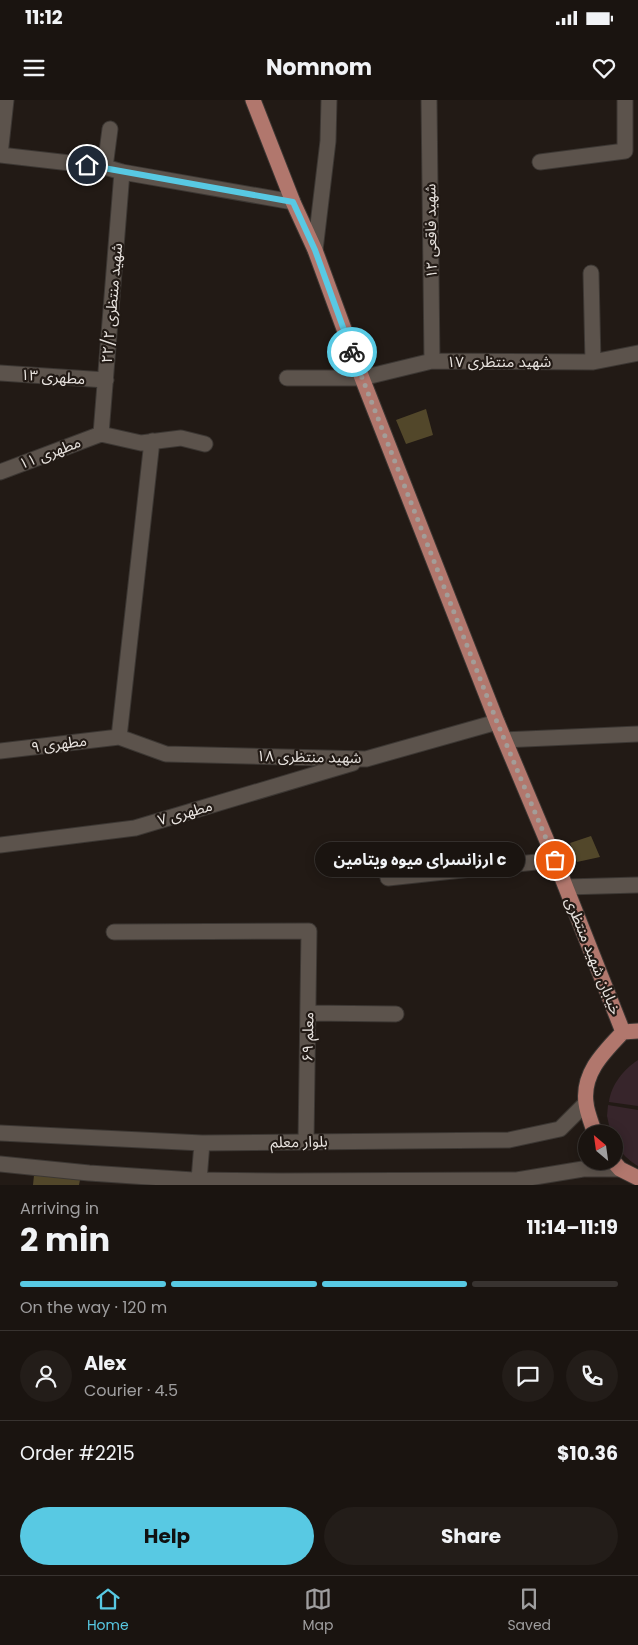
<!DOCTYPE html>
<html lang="en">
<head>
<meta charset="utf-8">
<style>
  :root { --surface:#1a1410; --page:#231d19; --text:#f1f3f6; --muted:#9f9e9f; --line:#383330; --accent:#58c9e3 }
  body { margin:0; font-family:Poppins,"Noto Sans Arabic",sans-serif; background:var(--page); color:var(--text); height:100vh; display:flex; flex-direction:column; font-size:19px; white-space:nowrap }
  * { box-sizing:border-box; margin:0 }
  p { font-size:16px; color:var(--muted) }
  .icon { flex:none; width:28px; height:28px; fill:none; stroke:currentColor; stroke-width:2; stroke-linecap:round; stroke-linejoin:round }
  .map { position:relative; height:1085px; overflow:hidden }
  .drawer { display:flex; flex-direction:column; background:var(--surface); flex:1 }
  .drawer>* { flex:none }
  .needle { width:32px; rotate:331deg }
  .fabs { position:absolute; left:578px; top:1025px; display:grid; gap:10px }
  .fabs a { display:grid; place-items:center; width:45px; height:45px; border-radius:50%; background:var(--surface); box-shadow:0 2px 12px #0003,0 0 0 1px var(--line); font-size:25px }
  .pin { position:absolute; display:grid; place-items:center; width:42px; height:42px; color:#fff; margin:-21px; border:2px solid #fff; border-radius:50%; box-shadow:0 1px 5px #0007 }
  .courier { position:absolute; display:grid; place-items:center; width:50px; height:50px; margin:-25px; border:4px solid #58c9e3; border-radius:50%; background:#fff; color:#222; box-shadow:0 1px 6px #0007 }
  .bubble { position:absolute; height:35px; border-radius:18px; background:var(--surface); box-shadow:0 2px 12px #0003,0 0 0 1px var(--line); font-size:16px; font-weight:700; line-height:35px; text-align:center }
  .summary em { font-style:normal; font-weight:700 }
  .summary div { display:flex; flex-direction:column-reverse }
  .summary { display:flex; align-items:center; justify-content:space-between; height:85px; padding:0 20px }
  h1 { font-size:32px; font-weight:700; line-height:38px }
  .bar { display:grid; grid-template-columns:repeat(4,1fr); gap:8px 5px; align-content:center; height:60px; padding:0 20px }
  .bar i { height:6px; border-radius:4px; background:var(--line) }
  .bar .active { background:var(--accent) }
  .bar p { grid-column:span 4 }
  .line { display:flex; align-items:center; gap:12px; padding:0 20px; border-top:1px solid var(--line) }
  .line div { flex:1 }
  .round { display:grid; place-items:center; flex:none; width:52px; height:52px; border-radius:26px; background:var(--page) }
  .button { display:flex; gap:10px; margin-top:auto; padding:10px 20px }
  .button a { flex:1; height:58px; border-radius:30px; background:var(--accent); color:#111; font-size:20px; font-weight:700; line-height:58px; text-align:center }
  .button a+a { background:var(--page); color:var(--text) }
  .status { display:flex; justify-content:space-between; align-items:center; height:35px; padding:0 25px; background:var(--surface); direction:ltr }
  .status svg { height:14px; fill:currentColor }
  header { display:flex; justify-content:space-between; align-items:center; height:65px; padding:0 20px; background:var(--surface); font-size:22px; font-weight:700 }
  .tabs { display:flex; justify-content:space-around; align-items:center; height:70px; border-top:1px solid var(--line); background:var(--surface); font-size:14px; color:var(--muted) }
  .tabs a { display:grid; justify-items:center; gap:2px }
  .tabs .active { color:var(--accent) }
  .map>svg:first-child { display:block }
  .green { fill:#37252b }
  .building { fill:#52472a }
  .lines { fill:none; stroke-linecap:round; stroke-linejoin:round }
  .street-casing { stroke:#3c3733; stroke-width:17 }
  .secondary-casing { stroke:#3c3733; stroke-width:17 }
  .primary-casing { stroke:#3c3733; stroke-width:17 }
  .street { stroke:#5c534c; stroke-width:15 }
  .secondary { stroke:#5c534c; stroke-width:15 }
  .primary { stroke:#b1776d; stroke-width:15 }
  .done { stroke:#a39d98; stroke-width:5; stroke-dasharray:0 9 }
  .route { stroke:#58c9e3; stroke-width:6 }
  .labels { text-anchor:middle; stroke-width:4.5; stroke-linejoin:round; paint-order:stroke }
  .street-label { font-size:15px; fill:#e8e3df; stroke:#221a15 }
</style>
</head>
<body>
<div class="status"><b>11:12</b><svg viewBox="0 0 49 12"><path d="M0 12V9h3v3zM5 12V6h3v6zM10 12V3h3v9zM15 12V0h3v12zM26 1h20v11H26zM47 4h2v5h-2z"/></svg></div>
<header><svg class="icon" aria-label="menu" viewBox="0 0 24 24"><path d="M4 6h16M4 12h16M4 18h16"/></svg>Nomnom<svg class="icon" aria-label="heart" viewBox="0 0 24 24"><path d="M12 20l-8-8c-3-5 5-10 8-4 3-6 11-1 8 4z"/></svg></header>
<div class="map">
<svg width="638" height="1085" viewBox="0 0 638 1085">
  <rect width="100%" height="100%" fill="#221a15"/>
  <path class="green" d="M638 960V1006L609 1002C611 985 624 969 638 960Z
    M608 1005 638 1010V1066C627 1059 614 1048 614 1034H611L607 1016Z"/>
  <path class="building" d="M426 309 433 335 406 344 396 320Z
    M591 736 600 757 577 762 570 743Z
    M34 1075 80 1080 79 1085H33Z"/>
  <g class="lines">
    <defs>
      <path id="street" d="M429 0 432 261
        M0 55 105 67 122 72 293 102
        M0 55 6 0
        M540 62 625 51V0
        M105 67 110 29
        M315 150 328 41 329 0
        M591 173 593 262
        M0 273 106 280
        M287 278H362L432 261 593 262 638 253
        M101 334 122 72
        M101 334 141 343 181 338 205 344
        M0 372 101 334
        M119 637 152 341
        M505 640 638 634
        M0 651 119 637 166 654 366 659 497 622
        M0 745 135 728 353 663
        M388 778 555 760
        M566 787 638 785
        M114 832 309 831 306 1042
        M308 913 396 914"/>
      <path id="secondary" d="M0 1033 202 1043 509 1040 560 1029 586 1003
        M0 1064 89 1073 193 1080 281 1081 517 1080 583 1069H620
        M199 1080 202 1043"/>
      <path id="primary" d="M253 0 293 102 315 150 362 278 497 622 555 760 623 932
        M595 1034C592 1024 587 1013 586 1003 582 973 604 952 623 932L638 931
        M613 1061 620 1069 638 1078"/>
    </defs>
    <use href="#street" class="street-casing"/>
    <use href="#secondary" class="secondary-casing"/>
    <use href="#primary" class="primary-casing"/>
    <use href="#street" class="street"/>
    <use href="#secondary" class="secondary"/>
    <use href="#primary" class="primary"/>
  </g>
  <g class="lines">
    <path class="done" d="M352 252 497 622 555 760"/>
    <path class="route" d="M87 65 293 102 315 150 352 252"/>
  </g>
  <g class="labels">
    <g class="street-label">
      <text transform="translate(431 131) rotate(-91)" y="5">شهید فاقعی ۱۲</text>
      <text transform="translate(112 203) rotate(-85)" y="5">شهید منتظری ۲۲/۲</text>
      <text x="499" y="267">شهید منتظری ۱۷</text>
      <text transform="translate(53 277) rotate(4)" y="5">مطهری ۱۳</text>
      <text transform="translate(50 353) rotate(-21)" y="5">مطهری ۱۱</text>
      <text transform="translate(59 644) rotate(-7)" y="5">مطهری ۹</text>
      <text transform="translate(309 657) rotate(1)" y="5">شهید منتظری ۱۸</text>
      <text transform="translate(185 713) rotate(-16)" y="5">مطهری ۷</text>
      <text transform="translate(593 856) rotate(68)" y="5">خیابان شهید منتظری</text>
      <text transform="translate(308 937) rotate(-89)" y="5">معلم ۶۹</text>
      <text transform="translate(299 1042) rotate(-1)" y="5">بلوار معلم</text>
    </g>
  </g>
</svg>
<div class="fabs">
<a><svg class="needle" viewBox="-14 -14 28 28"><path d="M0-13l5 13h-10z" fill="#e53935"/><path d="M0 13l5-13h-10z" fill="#9f9e9f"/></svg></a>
</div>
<div class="pin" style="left:555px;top:760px;background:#ea580c"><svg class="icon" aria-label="bag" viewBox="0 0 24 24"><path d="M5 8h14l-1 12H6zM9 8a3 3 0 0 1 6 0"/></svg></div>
<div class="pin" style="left:87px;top:65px;background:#1f2937"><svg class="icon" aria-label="home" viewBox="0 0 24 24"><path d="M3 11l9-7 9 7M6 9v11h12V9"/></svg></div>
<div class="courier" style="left:352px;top:252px"><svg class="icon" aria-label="bike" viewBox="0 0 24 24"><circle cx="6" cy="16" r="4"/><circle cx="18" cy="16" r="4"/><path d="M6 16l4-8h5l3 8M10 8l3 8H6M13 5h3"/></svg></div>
<div class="bubble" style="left:315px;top:742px;width:210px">ارزانسرای میوه ویتامین c</div>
</div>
<section class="drawer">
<div class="summary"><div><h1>2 min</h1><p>Arriving in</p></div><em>11:14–11:19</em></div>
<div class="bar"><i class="active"></i><i class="active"></i><i class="active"></i><i></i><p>On the way · 120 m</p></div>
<div class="line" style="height:90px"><a class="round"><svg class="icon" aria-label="person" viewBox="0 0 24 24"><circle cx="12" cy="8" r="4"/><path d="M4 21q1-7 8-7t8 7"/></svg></a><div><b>Alex</b><p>Courier · 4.5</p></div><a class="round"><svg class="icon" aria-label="chat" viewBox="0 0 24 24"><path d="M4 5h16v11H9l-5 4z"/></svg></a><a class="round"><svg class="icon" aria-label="phone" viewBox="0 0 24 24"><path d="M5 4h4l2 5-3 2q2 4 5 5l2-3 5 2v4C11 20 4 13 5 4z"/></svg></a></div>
<div class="line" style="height:65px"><div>Order #2215</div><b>$10.36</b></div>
<div class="button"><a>Help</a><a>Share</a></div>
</section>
<nav class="tabs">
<a class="active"><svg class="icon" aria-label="home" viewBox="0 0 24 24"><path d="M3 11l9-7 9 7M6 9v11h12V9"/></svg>Home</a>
<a><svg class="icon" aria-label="map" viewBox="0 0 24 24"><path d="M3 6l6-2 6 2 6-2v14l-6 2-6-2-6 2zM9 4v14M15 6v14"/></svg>Map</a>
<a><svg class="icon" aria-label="saved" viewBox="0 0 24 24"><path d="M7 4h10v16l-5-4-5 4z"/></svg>Saved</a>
</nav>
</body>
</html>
